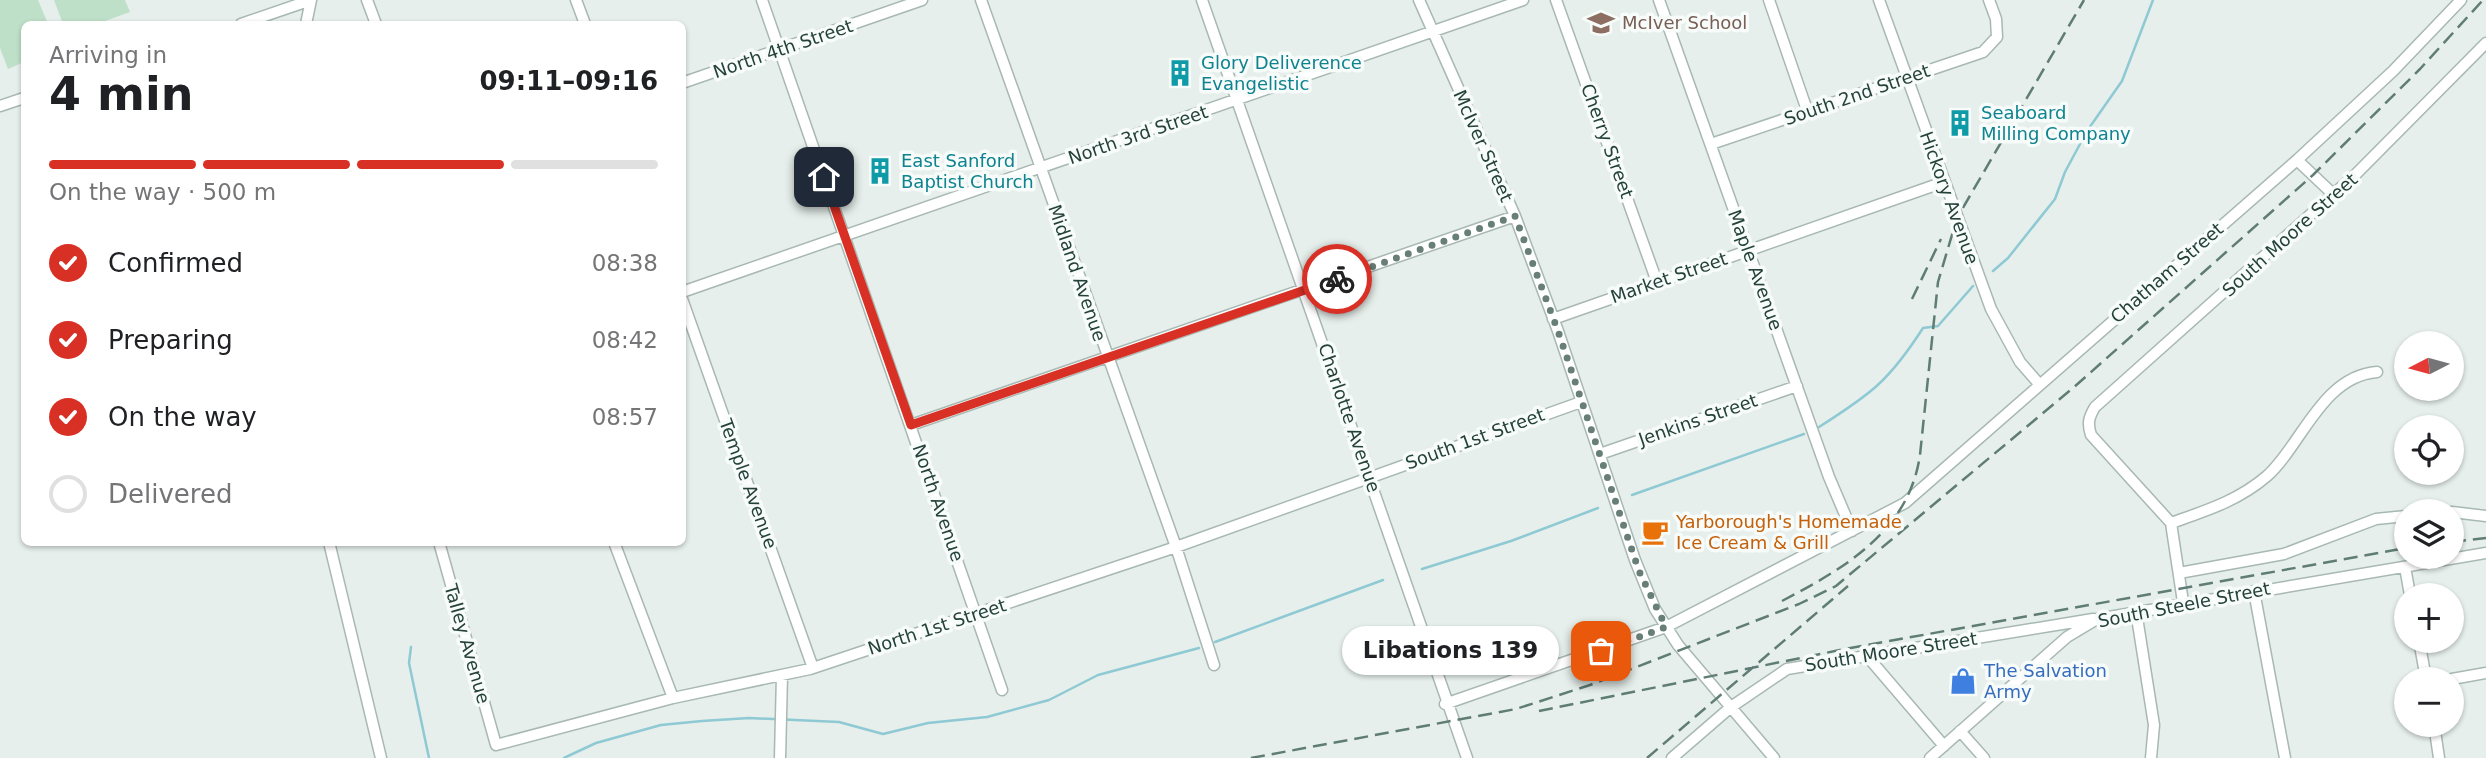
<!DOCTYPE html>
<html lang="en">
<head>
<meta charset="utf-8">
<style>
  :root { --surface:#fff; --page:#f6f6f6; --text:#202124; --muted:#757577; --line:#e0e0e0; --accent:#d93025 }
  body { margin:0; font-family:"DejaVu Sans",sans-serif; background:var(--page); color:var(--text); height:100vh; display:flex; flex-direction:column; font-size:26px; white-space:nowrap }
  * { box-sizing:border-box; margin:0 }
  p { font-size:23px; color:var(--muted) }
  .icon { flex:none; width:38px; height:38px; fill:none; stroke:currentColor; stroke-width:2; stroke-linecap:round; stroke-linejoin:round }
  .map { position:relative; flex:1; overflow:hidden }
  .sheet { position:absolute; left:21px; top:21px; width:665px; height:525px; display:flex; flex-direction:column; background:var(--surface); border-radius:10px; box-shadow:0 2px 5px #0004 }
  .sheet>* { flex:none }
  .needle { width:46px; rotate:264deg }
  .fabs { position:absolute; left:2394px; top:331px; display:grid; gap:14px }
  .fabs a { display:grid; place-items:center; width:70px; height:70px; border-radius:50%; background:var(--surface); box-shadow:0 2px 5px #0004; font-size:35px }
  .pin { position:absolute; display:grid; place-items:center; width:60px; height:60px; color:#fff; margin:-30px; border-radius:14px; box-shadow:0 4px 10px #0006 }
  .courier { position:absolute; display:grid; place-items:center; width:70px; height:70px; margin:-35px; border:5px solid #d93025; border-radius:50%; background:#fff; color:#222; box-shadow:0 2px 9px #0007 }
  .bubble { position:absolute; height:49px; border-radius:24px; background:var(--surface); box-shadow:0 2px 5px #0004; font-size:23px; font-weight:700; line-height:49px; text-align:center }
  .overview em { font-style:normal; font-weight:700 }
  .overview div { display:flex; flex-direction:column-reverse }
  .overview { display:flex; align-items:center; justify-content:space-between; height:119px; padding:0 28px }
  h1 { font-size:46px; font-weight:700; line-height:52px }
  .bar { display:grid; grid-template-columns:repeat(4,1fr); gap:10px 7px; align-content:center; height:84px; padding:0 28px }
  .bar i { height:9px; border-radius:5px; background:var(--line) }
  .bar .selected { background:var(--accent) }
  .bar p { grid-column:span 4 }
  ol { padding:0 28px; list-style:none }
  li { display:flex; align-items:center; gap:21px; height:77px }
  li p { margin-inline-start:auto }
  li .icon { padding:7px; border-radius:50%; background:var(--accent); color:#fff; stroke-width:4 }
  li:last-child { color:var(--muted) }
  li i { width:38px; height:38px; border:4px solid var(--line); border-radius:50% }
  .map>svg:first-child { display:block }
  .green { fill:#bfe0c8 }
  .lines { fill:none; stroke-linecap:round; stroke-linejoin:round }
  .stream { stroke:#8ec9d4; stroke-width:2.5 }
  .minor-casing { stroke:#a8b8b2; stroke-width:13 }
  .minor { stroke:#fff; stroke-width:10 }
  .rail { stroke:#5f7d75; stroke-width:2.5; stroke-dasharray:14 7; stroke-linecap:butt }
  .done { stroke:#687f78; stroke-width:7; stroke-dasharray:0 12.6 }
  .route { stroke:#d93025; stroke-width:9 }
  .labels { text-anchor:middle; stroke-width:7; stroke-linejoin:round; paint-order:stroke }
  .education-label { font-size:18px; fill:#785e54; stroke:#f7fbf9; text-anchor:start }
  .street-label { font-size:18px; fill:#24423a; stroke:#f7fbf9 }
  .culture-label { font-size:18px; fill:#0d838f; stroke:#f7fbf9; text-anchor:start }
  .food-label { font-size:18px; fill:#c56008; stroke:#f7fbf9; text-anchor:start }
  .shop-label { font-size:18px; fill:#366cbe; stroke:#f7fbf9; text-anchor:start }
</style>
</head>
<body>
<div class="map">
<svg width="2486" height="758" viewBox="0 0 2486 758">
  <rect width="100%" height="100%" fill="#e6efeb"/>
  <path class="green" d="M0 0H38L48 24H24V62L8 69 0 48Z
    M54 0H125L130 12 97 24H63Z"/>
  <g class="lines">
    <path class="stream" d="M1993 271 2008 258 2055 199 2065 172 2087 131 2122 81 2153 0
      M1819 427C1871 394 1889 381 1923 328L1938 326 1973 286
      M1632 495 1804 434
      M1422 569 1511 541 1598 508
      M1215 642 1383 580
      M411 647 409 663 429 758
      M564 758 596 743 661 725 702 721 749 718 839 722 883 734 928 723 987 717 1049 700 1098 675 1199 648"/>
    <defs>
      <path id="minor" d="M367 0 376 24
        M576 0 585 24
        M762 0 1002 690
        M981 0 1176 547 1214 665
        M1202 0 1467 758
        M1419 0 1515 216 1558 331 1635 560 1655 609 1678 645 1774 758
        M1556 0 1657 282
        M1659 0 1829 477 1852 531
        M1769 0 1808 113
        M1879 0 1991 309 2020 362 2040 385
        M241 24 311 0
        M306 24 311 0
        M682 83 922 0
        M0 106 24 98
        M1711 144 1983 52 1997 37 1996 19 1989 0
        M2297 160 2334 195
        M682 292 1523 0
        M682 299 813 668
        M1553 319 1944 182
        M911 425 1515 216
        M1600 454 1797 386
        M2452 512 2486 516
        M2171 523C2205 511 2238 501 2267 476 2301 446 2322 376 2377 372
        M329 542 381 758
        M439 542 496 745 673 698 810 669 1176 547 1581 402
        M614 542 673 698
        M2405 567 2410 595
        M2179 573 2284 554 2376 519 2406 516
        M2254 591 2285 758
        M2183 602 2171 523 2091 435C2087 423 2089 417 2095 407L2356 174 2486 43
        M2136 611 2154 725 2151 758
        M2419 640 2426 679
        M1867 656 1944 746
        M2452 679 2486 673
        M1445 704 1666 627 1905 503 2297 160 2393 71 2461 0
        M2434 724 2439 758
        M1960 731 1984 758
        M780 758 782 675
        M1672 758 1731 707 1787 669 2093 619
        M1930 758 2067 637 2097 619 2486 553"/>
    </defs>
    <use href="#minor" class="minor-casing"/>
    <use href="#minor" class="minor"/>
    <path class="rail" d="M1912 299 1941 239
      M2452 542 2486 538
      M1782 601C1845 568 1909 531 1920 455L1938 282 1957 218 2084 0
      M1539 711 1845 649 2406 548
      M1251 758 1516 709 1590 685 1799 604 1836 586 2073 388 2313 175 2420 69 2483 0
      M1647 758 1848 586"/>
  </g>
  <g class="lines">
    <path class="done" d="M1337 279 1515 216 1558 331 1639 571 1666 627 1601 651"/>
    <path class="route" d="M824 177 911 425 1337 279"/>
  </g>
  <defs>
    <symbol id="school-bare" viewBox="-9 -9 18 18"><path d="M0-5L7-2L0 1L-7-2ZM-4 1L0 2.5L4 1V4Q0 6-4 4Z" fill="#8d6e63" stroke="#f7fbf9" stroke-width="2.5" paint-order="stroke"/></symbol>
    <symbol id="building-bare" viewBox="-9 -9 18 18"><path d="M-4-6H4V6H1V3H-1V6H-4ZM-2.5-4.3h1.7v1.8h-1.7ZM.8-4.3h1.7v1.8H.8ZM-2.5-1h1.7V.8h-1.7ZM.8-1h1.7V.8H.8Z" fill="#0f9aa8" stroke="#f7fbf9" stroke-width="2.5" paint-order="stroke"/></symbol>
    <symbol id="cafe-bare" viewBox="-9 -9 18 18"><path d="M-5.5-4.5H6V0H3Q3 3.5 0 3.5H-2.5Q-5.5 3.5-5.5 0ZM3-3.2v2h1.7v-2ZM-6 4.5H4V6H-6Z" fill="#e8710a" stroke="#f7fbf9" stroke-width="2.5" paint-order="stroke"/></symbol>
    <symbol id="shop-bare" viewBox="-9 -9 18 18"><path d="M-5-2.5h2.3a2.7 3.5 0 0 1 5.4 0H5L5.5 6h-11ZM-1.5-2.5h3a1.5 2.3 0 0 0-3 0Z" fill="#3f7fe0" stroke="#f7fbf9" stroke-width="2.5" paint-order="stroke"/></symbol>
  </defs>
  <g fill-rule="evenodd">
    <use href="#school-bare" x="1582" y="4" width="38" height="38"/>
    <use href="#building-bare" x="1161" y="54" width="38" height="38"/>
    <use href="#building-bare" x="1941" y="104" width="38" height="38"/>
    <use href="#building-bare" x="861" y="152" width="38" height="38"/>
    <use href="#cafe-bare" x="1636" y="513" width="38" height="38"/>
    <use href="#shop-bare" x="1944" y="662" width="38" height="38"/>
  </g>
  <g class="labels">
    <g class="education-label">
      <text x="1622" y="29">McIver School</text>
    </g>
    <g class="street-label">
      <text transform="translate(783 49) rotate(-19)" y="6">North 4th Street</text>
      <text transform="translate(1857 95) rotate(-19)" y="6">South 2nd Street</text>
      <text transform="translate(1138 135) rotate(-19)" y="6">North 3rd Street</text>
      <text transform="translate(1607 141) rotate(70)" y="6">Cherry Street</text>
      <text transform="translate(1483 146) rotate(66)" y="6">McIver Street</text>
      <text transform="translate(1949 198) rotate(70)" y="6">Hickory Avenue</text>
      <text transform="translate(2290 235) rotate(-42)" y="6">South Moore Street</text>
      <text transform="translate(1755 270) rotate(70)" y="6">Maple Avenue</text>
      <text transform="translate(1077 273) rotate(71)" y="6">Midland Avenue</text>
      <text transform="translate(2167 273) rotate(-41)" y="6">Chatham Street</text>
      <text transform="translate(1669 278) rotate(-19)" y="6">Market Street</text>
      <text transform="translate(1349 418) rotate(71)" y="6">Charlotte Avenue</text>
      <text transform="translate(1698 420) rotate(-19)" y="6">Jenkins Street</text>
      <text transform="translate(1475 439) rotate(-20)" y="6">South 1st Street</text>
      <text transform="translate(748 484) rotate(70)" y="6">Temple Avenue</text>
      <text transform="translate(938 503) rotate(71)" y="6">North Avenue</text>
      <text transform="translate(2184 605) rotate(-11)" y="6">South Steele Street</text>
      <text transform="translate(937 627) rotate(-18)" y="6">North 1st Street</text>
      <text transform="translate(467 644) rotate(74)" y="6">Talley Avenue</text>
      <text transform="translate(1891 652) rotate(-9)" y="6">South Moore Street</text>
    </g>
    <g class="culture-label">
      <text x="1201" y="69">Glory Deliverence<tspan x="1201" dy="21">Evangelistic</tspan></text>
      <text x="1981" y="119">Seaboard<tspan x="1981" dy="21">Milling Company</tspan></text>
      <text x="901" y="167">East Sanford<tspan x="901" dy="21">Baptist Church</tspan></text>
    </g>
    <g class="food-label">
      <text x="1676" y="528">Yarborough's Homemade<tspan x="1676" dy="21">Ice Cream &amp; Grill</tspan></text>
    </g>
    <g class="shop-label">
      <text x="1984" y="677">The Salvation<tspan x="1984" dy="21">Army</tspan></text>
    </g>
  </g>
</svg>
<div class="fabs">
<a><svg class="needle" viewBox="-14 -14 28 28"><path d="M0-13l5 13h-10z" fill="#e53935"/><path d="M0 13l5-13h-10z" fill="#757577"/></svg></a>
<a><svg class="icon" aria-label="locate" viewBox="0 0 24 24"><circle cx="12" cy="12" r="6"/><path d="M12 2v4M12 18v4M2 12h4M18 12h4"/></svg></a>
<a><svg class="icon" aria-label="layers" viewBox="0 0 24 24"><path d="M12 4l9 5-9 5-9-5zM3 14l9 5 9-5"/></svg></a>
<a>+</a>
<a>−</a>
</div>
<div class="pin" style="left:1601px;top:651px;background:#ea580c"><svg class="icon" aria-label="bag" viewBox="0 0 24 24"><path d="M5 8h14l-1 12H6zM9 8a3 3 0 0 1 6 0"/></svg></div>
<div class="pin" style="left:824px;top:177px;background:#1f2937"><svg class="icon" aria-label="home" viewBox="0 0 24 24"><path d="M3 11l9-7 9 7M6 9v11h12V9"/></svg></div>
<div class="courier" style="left:1337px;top:279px"><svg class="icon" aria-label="bike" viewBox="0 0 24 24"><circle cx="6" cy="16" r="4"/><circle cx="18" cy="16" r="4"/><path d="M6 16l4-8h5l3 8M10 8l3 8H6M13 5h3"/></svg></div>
<div class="bubble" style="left:1342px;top:626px;width:217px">Libations 139</div>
<section class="sheet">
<div class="overview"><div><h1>4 min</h1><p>Arriving in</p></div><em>09:11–09:16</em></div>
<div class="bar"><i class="selected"></i><i class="selected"></i><i class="selected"></i><i></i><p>On the way · 500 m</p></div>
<ol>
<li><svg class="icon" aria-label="check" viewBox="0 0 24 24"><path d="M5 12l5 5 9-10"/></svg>Confirmed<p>08:38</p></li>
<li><svg class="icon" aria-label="check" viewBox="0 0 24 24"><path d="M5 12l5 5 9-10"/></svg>Preparing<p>08:42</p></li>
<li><svg class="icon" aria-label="check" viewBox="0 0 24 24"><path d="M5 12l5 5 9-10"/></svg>On the way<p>08:57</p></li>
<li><i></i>Delivered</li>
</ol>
</section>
</div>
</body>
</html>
